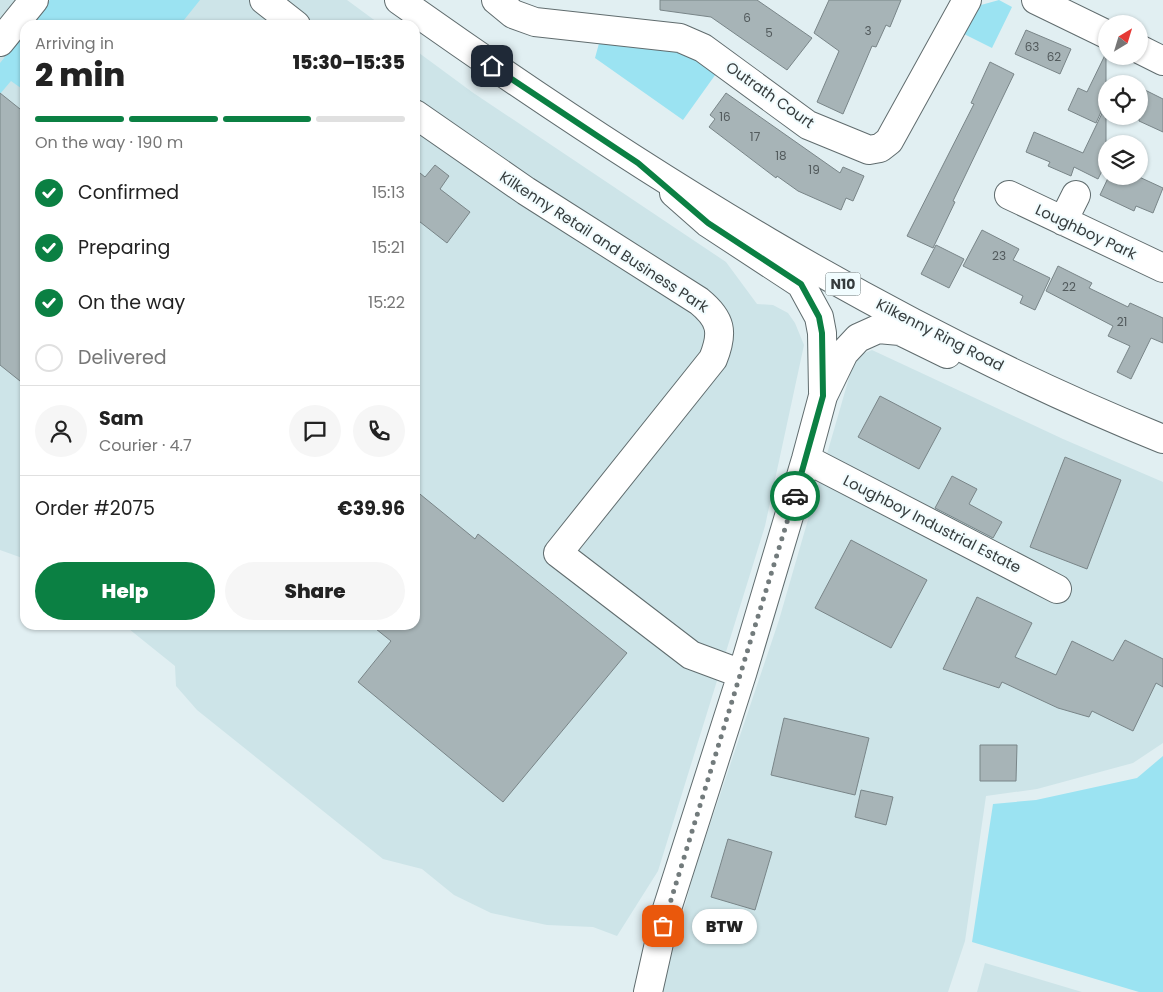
<!DOCTYPE html>
<html lang="en">
<head>
<meta charset="utf-8">
<style>
  :root { --surface:#fff; --page:#f6f6f6; --text:#222; --muted:#767676; --line:#e0e0e0; --accent:#0b8043 }
  body { margin:0; font-family:Poppins,sans-serif; background:var(--page); color:var(--text); height:100vh; display:flex; flex-direction:column; font-size:19px; white-space:nowrap }
  * { box-sizing:border-box; margin:0 }
  p { font-size:16px; color:var(--muted) }
  .icon { flex:none; width:28px; height:28px; fill:none; stroke:currentColor; stroke-width:2; stroke-linecap:round; stroke-linejoin:round }
  .map { position:relative; flex:1; overflow:hidden }
  .side { position:absolute; left:20px; top:20px; width:400px; height:610px; display:flex; flex-direction:column; background:var(--surface); border-radius:15px; box-shadow:0 1px 4px #0004 }
  .side>* { flex:none }
  .needle { width:32px; rotate:38deg }
  .tools { position:absolute; left:1098px; top:15px; display:grid; gap:10px }
  .tools a { display:grid; place-items:center; width:50px; height:50px; border-radius:50%; background:var(--surface); box-shadow:0 1px 4px #0004; font-size:25px }
  .pin { position:absolute; display:grid; place-items:center; width:42px; height:42px; color:#fff; margin:-21px; border-radius:10px; box-shadow:0 2px 8px #0006 }
  .courier { position:absolute; display:grid; place-items:center; width:50px; height:50px; margin:-25px; border:4px solid #0b8043; border-radius:50%; background:#fff; color:#222; box-shadow:0 1px 6px #0007 }
  .bubble { position:absolute; height:35px; border-radius:18px; background:var(--surface); box-shadow:0 1px 4px #0004; font-size:16px; font-weight:800; line-height:35px; text-align:center }
  .summary em { font-style:normal; font-weight:800 }
  .summary div { display:flex; flex-direction:column-reverse }
  .summary { display:flex; align-items:center; justify-content:space-between; height:85px; padding:0 15px }
  h1 { font-size:32px; font-weight:800; line-height:38px }
  .bar { display:grid; grid-template-columns:repeat(4,1fr); gap:8px 5px; align-content:center; height:60px; padding:0 15px }
  .bar i { height:6px; border-radius:4px; background:var(--line) }
  .bar .on { background:var(--accent) }
  .bar p { grid-column:span 4 }
  .line { display:flex; align-items:center; gap:12px; padding:0 15px; border-top:1px solid var(--line) }
  .line div { flex:1 }
  .round { display:grid; place-items:center; flex:none; width:52px; height:52px; border-radius:26px; background:var(--page) }
  ol { padding:0 15px; list-style:none }
  li { display:flex; align-items:center; gap:15px; height:55px }
  li p { margin-inline-start:auto }
  li .icon { padding:5px; border-radius:50%; background:var(--accent); color:#fff; stroke-width:4 }
  li:last-child { color:var(--muted) }
  li i { width:28px; height:28px; border:2px solid var(--line); border-radius:50% }
  .button { display:flex; gap:10px; margin-top:auto; padding:10px 15px }
  .button a { flex:1; height:58px; border-radius:30px; background:var(--accent); color:#fff; font-size:20px; font-weight:800; line-height:58px; text-align:center }
  .button a+a { background:var(--page); color:var(--text) }
  .map>svg:first-child { display:block }
  .built { fill:#cde4e8 }
  .green { fill:#9be3f2 }
  .building { fill:#a7b4b7; stroke:#798588 }
  .lines { fill:none; stroke-linecap:round; stroke-linejoin:round }
  .minor-casing { stroke:#606c6e; stroke-width:30 }
  .highway-casing { stroke:#606c6e; stroke-width:30 }
  .minor { stroke:#fff; stroke-width:28 }
  .highway { stroke:#fff; stroke-width:28 }
  .done { stroke:#727b7c; stroke-width:5; stroke-dasharray:0 9 }
  .route { stroke:#0b8043; stroke-width:6 }
  .labels { text-anchor:middle; stroke-width:4; stroke-linejoin:round; paint-order:stroke }
  .number-label { font-size:12px; fill:#525a5c }
  .shield { fill:#f1fcfe; stroke:#6e7677; stroke-width:1 }
  .shield-label { font-size:14px; font-weight:bold; fill:#363c3d }
  .street-label { font-size:15px; fill:#363c3d; stroke:#f1fcfe }
</style>
</head>
<body>
<div class="map">
<svg width="1163" height="992" viewBox="0 0 1163 992">
  <rect width="100%" height="100%" fill="#e1eff2"/>
  <path class="built" d="M0 0H347L381 25H25V559L0 550Z
    M415 50 472 92 726 262 757 304 773 305 788 313 795 323 804 345 765 526 658 871 617 936 593 927 547 925 491 913 454 895 422 869 383 859 197 710 176 686 175 666 124 625H415Z
    M872 350 1063 439 1163 482V743L1133 763 1037 789 986 796 965 941 948 992H661L695 869 779 620 855 357Z
    M985 963 1082 992H977Z"/>
  <path class="green" d="M50 0H200L180 25H30Z
    M999 0 1012 7 992 48 964 34 981 5Z
    M25 32V91L11 81 0 94V63Z
    M601 36 682 47 718 71 683 120 595 58Z
    M1163 756V992H1139L972 942 993 804 1036 800 1137 778Z"/>
  <path class="building" d="M660 0H757L812 38 787 70 711 17 660 10Z
    M829 0H901L890 27 886 25 876 47 872 46 843 114 817 102 839 51 814 33Z
    M1026 30 1071 49 1060 74 1015 54Z
    M1106 53V101L1096 123 1068 110 1078 88 1087 92Z
    M990 62 1014 74 953 201 955 202 933 248 907 236 974 104 971 103Z
    M1139 87 1163 99V132L1139 121Z
    M0 93 25 113V385L0 365Z
    M726 93 840 173 843 167 864 176 853 201 846 198 841 210 798 191 777 176 776 178 709 127 715 119 710 115Z
    M1106 105V163L1098 179 1074 167 1071 176 1048 166 1050 162 1026 152 1034 132 1083 153Z
    M435 165 449 176 440 189 470 212 447 243 415 218V169L425 177Z
    M1109 176H1137L1163 188 1153 213 1136 206 1134 211 1100 195Z
    M982 230 1019 249 1013 260 1050 278 1035 310 1020 303 1023 296 963 266Z
    M936 245 964 259 949 288 921 274Z
    M1058 266 1092 283 1089 288 1128 307 1130 303 1163 318V343L1151 338 1131 379 1117 372 1130 346 1108 336 1113 326 1046 291Z
    M880 396 941 428 919 469 858 437Z
    M1065 457 1121 480 1087 569 1030 547Z
    M952 476 977 489 969 504 1002 522 993 538 935 508Z
    M415 490 475 539 478 534 627 653 503 802 358 682 391 641 371 625H415Z
    M851 540 927 580 891 648 815 608Z
    M977 597 1032 623 1015 657 1056 675 1072 641 1113 661 1125 640 1163 659V687L1156 683 1133 731 1092 711 1089 717 1058 708 1002 682 999 688 943 669Z
    M784 718 869 738 855 795 771 775Z
    M980 745H1017L1016 781H980Z
    M861 790 893 797 886 825 855 817Z
    M728 839 772 852 755 910 711 897Z"/>
  <g class="lines">
    <defs>
      <path id="minor" d="M264 0 296 25
        M496 0 513 14 535 22 680 38 703 48 808 125 869 150 880 148 889 141 967 0
        M1036 0 1106 34
        M0 42 34 0
        M1139 49 1163 61
        M415 114 526 191 699 301C721 319 724 332 713 359L558 553 691 655 742 674
        M674 193 708 223 801 284 819 317 822 333 823 392
        M1009 195 1163 268
        M1063 221 1076 195
        M806 459 1057 589
        M648 992 666 912 742 674 806 459 823 396 844 353 858 338 878 329 900 331 947 354"/>
      <path id="highway" d="M399 0C638 170 890 329 1163 439"/>
    </defs>
    <use href="#minor" class="minor-casing"/>
    <use href="#highway" class="highway-casing"/>
    <use href="#minor" class="minor"/>
    <use href="#highway" class="highway"/>
  </g>
  <g class="lines">
    <path class="done" d="M663 926 795 496"/>
    <path class="route" d="M492 66 638 163 708 223 801 284 819 317 822 333 823 396 795 496"/>
  </g>
  <g class="labels">
    <g class="number-label">
      <text x="747" y="22">6</text>
      <text x="868" y="35">3</text>
      <text x="769" y="37">5</text>
      <text x="1032" y="51">63</text>
      <text x="1054" y="61">62</text>
      <text x="725" y="121">16</text>
      <text x="755" y="141">17</text>
      <text x="781" y="160">18</text>
      <text x="814" y="174">19</text>
      <text x="999" y="260">23</text>
      <text x="1069" y="291">22</text>
      <text x="1122" y="326">21</text>
    </g>
    <rect class="shield" x="825.5" y="272.5" width="35" height="23" rx="4"/>
    <g class="shield-label">
      <text x="843" y="289">N10</text>
    </g>
    <g class="street-label">
      <text transform="translate(770 95) rotate(35)" y="5">Outrath Court</text>
      <text transform="translate(1086 232) rotate(25)" y="5">Loughboy Park</text>
      <text transform="translate(604 242) rotate(33)" y="5">Kilkenny Retail and Business Park</text>
      <text transform="translate(940 335) rotate(27)" y="5">Kilkenny Ring Road</text>
      <text transform="translate(932 524) rotate(27)" y="5">Loughboy Industrial Estate</text>
    </g>
  </g>
</svg>
<div class="tools">
<a><svg class="needle" viewBox="-14 -14 28 28"><path d="M0-13l5 13h-10z" fill="#e53935"/><path d="M0 13l5-13h-10z" fill="#767676"/></svg></a>
<a><svg class="icon" aria-label="locate" viewBox="0 0 24 24"><circle cx="12" cy="12" r="6"/><path d="M12 2v4M12 18v4M2 12h4M18 12h4"/></svg></a>
<a><svg class="icon" aria-label="layers" viewBox="0 0 24 24"><path d="M12 4l9 5-9 5-9-5zM3 14l9 5 9-5"/></svg></a>
</div>
<div class="pin" style="left:663px;top:926px;background:#ea580c"><svg class="icon" aria-label="bag" viewBox="0 0 24 24"><path d="M5 8h14l-1 12H6zM9 8a3 3 0 0 1 6 0"/></svg></div>
<div class="pin" style="left:492px;top:66px;background:#1f2937"><svg class="icon" aria-label="home" viewBox="0 0 24 24"><path d="M3 11l9-7 9 7M6 9v11h12V9"/></svg></div>
<div class="courier" style="left:795px;top:496px"><svg class="icon" aria-label="car" viewBox="0 0 24 24"><path d="M5 17H2v-5l4-1 3-4h7l3 4 3 1v5h-3M9 17h6M6 11h13"/><circle cx="7" cy="17" r="2"/><circle cx="17" cy="17" r="2"/></svg></div>
<div class="bubble" style="left:692px;top:909px;width:65px">BTW</div>
<section class="side">
<div class="summary"><div><h1>2 min</h1><p>Arriving in</p></div><em>15:30–15:35</em></div>
<div class="bar"><i class="on"></i><i class="on"></i><i class="on"></i><i></i><p>On the way · 190 m</p></div>
<ol>
<li><svg class="icon" aria-label="check" viewBox="0 0 24 24"><path d="M5 12l5 5 9-10"/></svg>Confirmed<p>15:13</p></li>
<li><svg class="icon" aria-label="check" viewBox="0 0 24 24"><path d="M5 12l5 5 9-10"/></svg>Preparing<p>15:21</p></li>
<li><svg class="icon" aria-label="check" viewBox="0 0 24 24"><path d="M5 12l5 5 9-10"/></svg>On the way<p>15:22</p></li>
<li><i></i>Delivered</li>
</ol>
<div class="line" style="height:90px"><a class="round"><svg class="icon" aria-label="person" viewBox="0 0 24 24"><circle cx="12" cy="8" r="4"/><path d="M4 21q1-7 8-7t8 7"/></svg></a><div><b>Sam</b><p>Courier · 4.7</p></div><a class="round"><svg class="icon" aria-label="chat" viewBox="0 0 24 24"><path d="M4 5h16v11H9l-5 4z"/></svg></a><a class="round"><svg class="icon" aria-label="phone" viewBox="0 0 24 24"><path d="M5 4h4l2 5-3 2q2 4 5 5l2-3 5 2v4C11 20 4 13 5 4z"/></svg></a></div>
<div class="line" style="height:65px"><div>Order #2075</div><b>€39.96</b></div>
<div class="button"><a>Help</a><a>Share</a></div>
</section>
</div>
</body>
</html>
